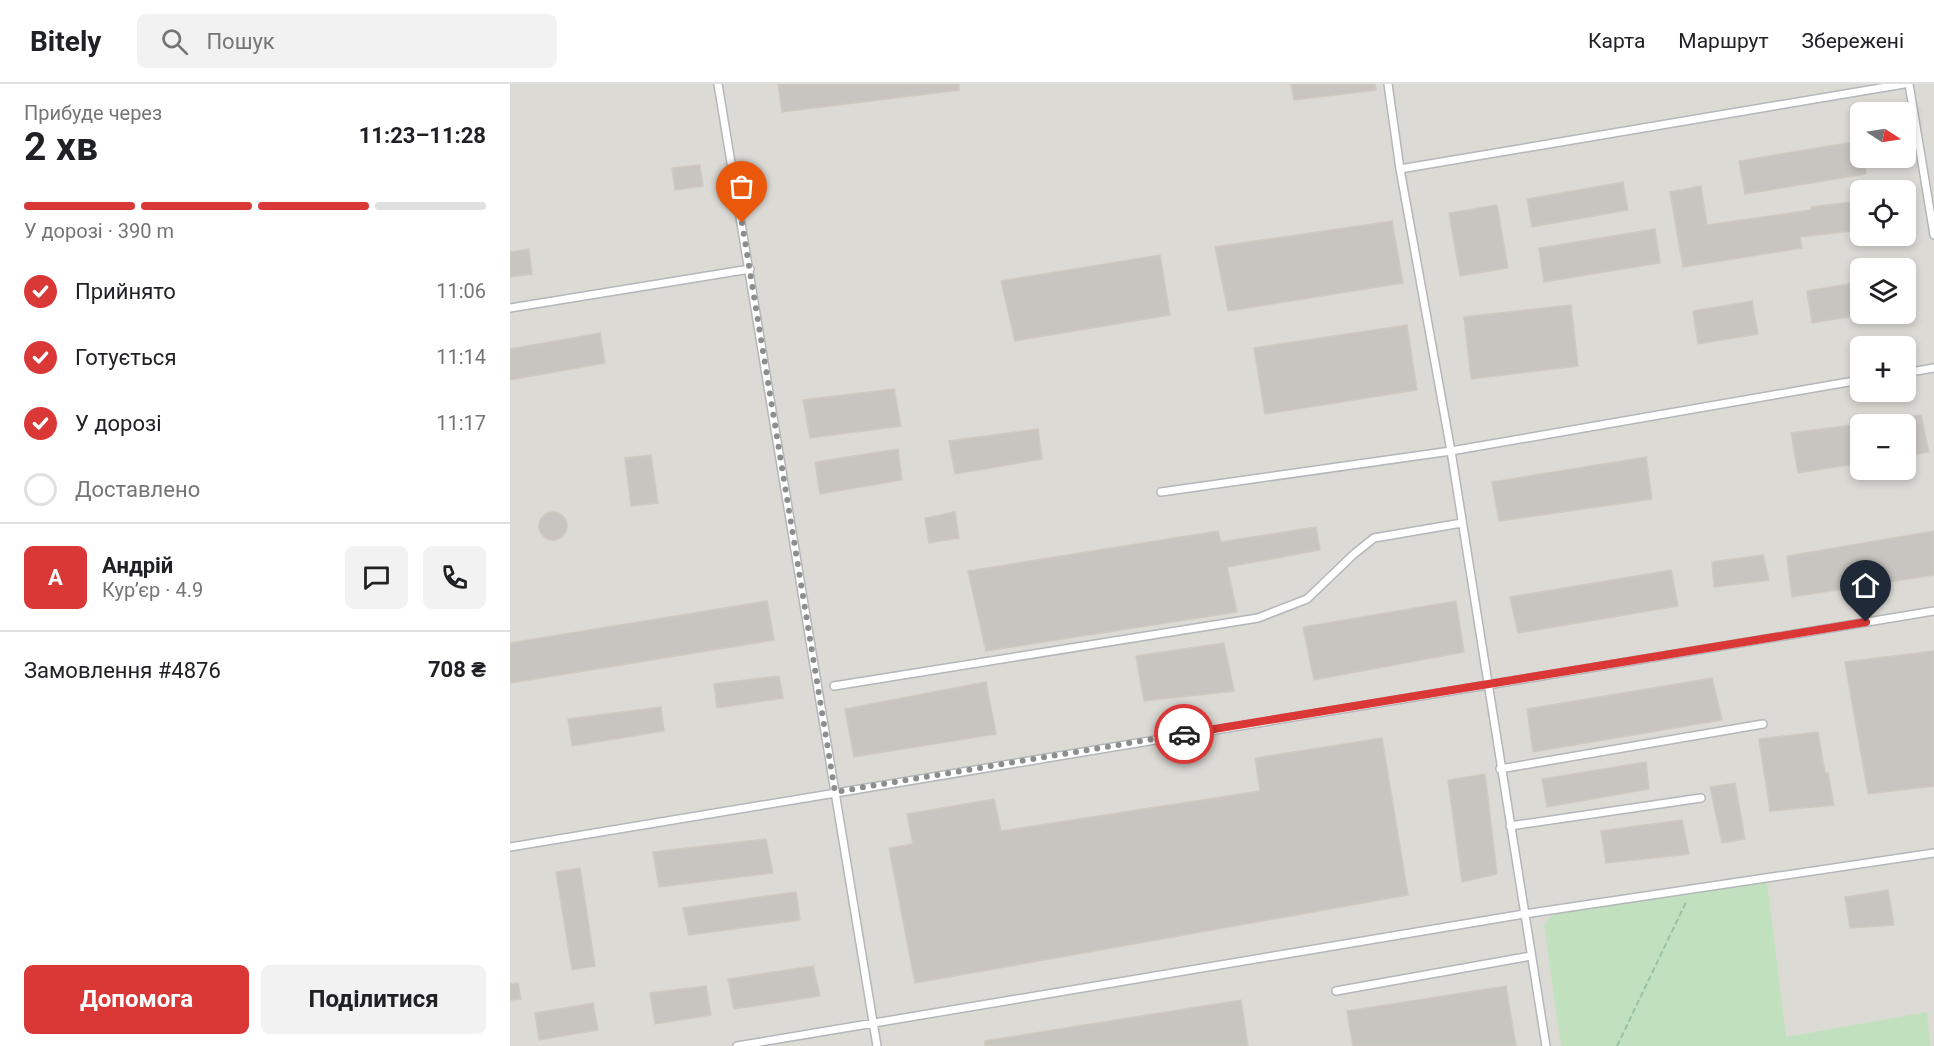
<!DOCTYPE html>
<html lang="uk">
<head>
<meta charset="utf-8">
<style>
  :root { --surface:#fff; --page:#f2f2f2; --text:#202124; --muted:#757577; --line:#e0e0e0; --accent:#da3837 }
  body { margin:0; font-family:Roboto,sans-serif; background:var(--page); color:var(--text); height:100vh; display:flex; flex-direction:column; font-size:22px; white-space:nowrap }
  * { box-sizing:border-box; margin:0 }
  p { font-size:20px; color:var(--muted) }
  .icon { flex:none; width:33px; height:33px; fill:none; stroke:currentColor; stroke-width:2; stroke-linecap:round; stroke-linejoin:round }
  .map { position:relative; flex:1; overflow:hidden }
  .sheet { display:flex; flex-direction:column; background:var(--surface); width:510px }
  .sheet>* { flex:none }
  .needle { width:39px; rotate:102deg }
  .buttons { position:absolute; left:1340px; top:18px; display:grid; gap:12px }
  .buttons a { display:grid; place-items:center; width:66px; height:66px; border-radius:9px; background:var(--surface); box-shadow:0 3px 9px #0003; font-size:30px }
  .pin { position:absolute; display:grid; place-items:center; width:51px; height:51px; color:#fff; margin:-62px -26px; border-radius:50% 50% 50% 0; rotate:-45deg; box-shadow:0 0 6px #0007 }
  .pin .icon { rotate:45deg }
  .courier { position:absolute; display:grid; place-items:center; width:60px; height:60px; margin:-30px; border:4px solid #da3837; border-radius:50%; background:#fff; color:#222; box-shadow:0 2px 8px #0007 }
  .headline em { font-style:normal; font-weight:700 }
  .headline div { display:flex; flex-direction:column-reverse }
  .headline { display:flex; align-items:center; justify-content:space-between; height:102px; padding:0 24px }
  h1 { font-size:39px; font-weight:700; line-height:45px }
  .bar { display:grid; grid-template-columns:repeat(4,1fr); gap:9px 6px; align-content:center; height:72px; padding:0 24px }
  .bar i { height:8px; border-radius:4px; background:var(--line) }
  .bar .on { background:var(--accent) }
  .bar p { grid-column:span 4 }
  .line { display:flex; align-items:center; gap:15px; padding:0 24px; border-top:2px solid var(--line) }
  .line div { flex:1 }
  .round { display:grid; place-items:center; flex:none; width:63px; height:63px; border-radius:9px; background:var(--page) }
  ol { padding:0 24px; list-style:none }
  li { display:flex; align-items:center; gap:18px; height:66px }
  li p { margin-inline-start:auto }
  li .icon { padding:6px; border-radius:50%; background:var(--accent); color:#fff; stroke-width:4 }
  li:last-child { color:var(--muted) }
  li i { width:33px; height:33px; border:3px solid var(--line); border-radius:50% }
  .cta { display:flex; gap:12px; margin-top:auto; padding:12px 24px }
  .cta a { flex:1; height:69px; border-radius:9px; background:var(--accent); color:#fff; font-size:24px; font-weight:700; line-height:69px; text-align:center }
  .cta a+a { background:var(--page); color:var(--text) }
  header { display:flex; align-items:center; gap:36px; box-sizing:border-box; height:84px; padding:0 30px; background:var(--surface); border-bottom:2px solid var(--line) }
  header strong { font-size:28px }
  nav { display:flex; gap:33px; margin-inline-start:auto; font-size:21px }
  .search { width:420px; height:54px; background:var(--page); display:flex; align-items:center; gap:15px; box-sizing:border-box; padding:0 21px; border-radius:9px; color:var(--muted); font-size:22px }
  main { display:flex; flex:1; min-height:0 }
  .map>svg:first-child { display:block }
  .industrial { fill:#dcdad5; fill-rule:evenodd }
  .green { fill:#c1e1be }
  .building { fill:#c8c5c0; stroke:#cfc9bf; stroke-width:1.5 }
  .lines { fill:none; stroke-linecap:round; stroke-linejoin:round }
  .lane-casing { stroke:#b3b6ba; stroke-width:10 }
  .path { stroke:#98c2a1; stroke-width:2; stroke-dasharray:6 3; stroke-linecap:butt }
  .lane { stroke:#fff; stroke-width:7 }
  .done { stroke:#8c8e8d; stroke-width:6; stroke-dasharray:0 10.8 }
  .route { stroke:#da3837; stroke-width:8 }
</style>
</head>
<body>
<header>
<strong>Bitely</strong>
<div class="search"><svg class="icon" aria-label="search" viewBox="0 0 24 24"><circle cx="10" cy="10" r="6"/><path d="M15 15l6 6"/></svg>Пошук</div>
<nav><a>Карта</a><a>Маршрут</a><a>Збережені</a></nav>
</header>
<main>
<section class="sheet">
<div class="headline"><div><h1>2 хв</h1><p>Прибуде через</p></div><em>11:23–11:28</em></div>
<div class="bar"><i class="on"></i><i class="on"></i><i class="on"></i><i></i><p>У дорозі · 390 m</p></div>
<ol>
<li><svg class="icon" aria-label="check" viewBox="0 0 24 24"><path d="M5 12l5 5 9-10"/></svg>Прийнято<p>11:06</p></li>
<li><svg class="icon" aria-label="check" viewBox="0 0 24 24"><path d="M5 12l5 5 9-10"/></svg>Готується<p>11:14</p></li>
<li><svg class="icon" aria-label="check" viewBox="0 0 24 24"><path d="M5 12l5 5 9-10"/></svg>У дорозі<p>11:17</p></li>
<li><i></i>Доставлено</li>
</ol>
<div class="line" style="height:108px"><b class="round" style="background:var(--accent);color:#fff">А</b><div><b>Андрій</b><p>Кур’єр · 4.9</p></div><a class="round"><svg class="icon" aria-label="chat" viewBox="0 0 24 24"><path d="M4 5h16v11H9l-5 4z"/></svg></a><a class="round"><svg class="icon" aria-label="phone" viewBox="0 0 24 24"><path d="M5 4h4l2 5-3 2q2 4 5 5l2-3 5 2v4C11 20 4 13 5 4z"/></svg></a></div>
<div class="line" style="height:78px"><div>Замовлення #4876</div><b>708 ₴</b></div>
<div class="cta"><a>Допомога</a><a>Поділитися</a></div>
</section>
<div class="map">
<svg width="1424" height="962" viewBox="0 0 1424 962">
  <rect width="100%" height="100%" fill="#ebe8e0"/>
  <path class="industrial" d="M0 0H1424V962H0ZM1350 28H1395V74H1350ZM1350 106H1395V152H1350ZM1350 184H1395V230H1350ZM1350 262H1395V308H1350ZM1350 340H1395V386H1350Z"/>
  <path class="green" d="M1257 798 1276 953 1417 928 1420 962H1051L1034 841 1039 834 1046 830Z"/>
  <path class="building" d="M268 0H449V6L272 28Z
    M781 0H865L866 6 784 16Z
    M1350 57V74H1354L1356 90 1235 110 1229 77Z
    M190 81 193 102 165 106 162 84Z
    M1113 98 1118 126 1022 143 1017 115Z
    M1191 102 1197 141 1301 126V123L1350 117V146L1290 153 1292 164 1173 183 1160 108Z
    M987 121 998 184 950 192 939 129Z
    M882 137 893 199 718 227 705 163Z
    M1145 145 1150 179 1034 198 1029 164Z
    M19 165 22 190 0 193V168Z
    M650 171 660 231 505 257 491 197Z
    M1350 198V231L1302 239 1297 207Z
    M1242 217 1248 250 1188 260 1183 227Z
    M1061 221 1068 282 961 295 954 233Z
    M897 241 907 306 755 330 744 264Z
    M90 249 95 279 0 296V265Z
    M384 305 391 342 300 354 293 316Z
    M1411 331 1419 368 1395 372V333Z
    M1350 340V379L1288 389 1281 349Z
    M528 345 532 375 445 390 439 357Z
    M388 365 392 396 310 410 305 378Z
    M141 371 148 419 121 422 115 374Z
    M1136 373 1142 415 989 437 982 398Z
    M29 442a14 14 0 1 1 28 0a14 14 0 1 1-28 0Z
    M445 428 449 454 419 459 415 434Z
    M806 443 810 466 717 483 727 528 476 567 458 487 708 447 711 458Z
    M1424 447V491L1282 513 1277 472Z
    M1253 471 1259 496 1204 503 1202 478Z
    M1161 486 1168 522 1008 549 1000 513Z
    M257 517 264 556 0 599V559Z
    M946 517 954 568 804 596 793 543Z
    M714 559 724 607 634 617 626 572Z
    M1424 567V702L1358 710 1335 578Z
    M269 592 273 614 207 624 204 600Z
    M1202 594 1212 636 1023 668 1017 625Z
    M476 598 486 650 344 673 335 625Z
    M151 623 154 647 62 662 58 635Z
    M1308 648 1315 689H1318L1324 721 1260 727 1249 655Z
    M872 654 898 811 405 899 379 764 403 760 397 730 484 715 491 747 750 707 745 674Z
    M1136 678 1139 705 1037 723 1032 695Z
    M975 690 987 790 952 798 938 696Z
    M1225 699 1235 755 1212 759 1200 703Z
    M1172 736 1179 770 1096 779 1091 747Z
    M256 755 263 789 149 803 143 768Z
    M70 784 85 882 62 886 46 788Z
    M1378 806 1384 841 1340 844 1335 813Z
    M286 808 290 836 179 851 173 824Z
    M303 882 310 912 224 925 218 895Z
    M8 899 11 915 0 916V900Z
    M196 902 201 931 145 940 140 909Z
    M996 902 1006 962H843L837 927Z
    M731 916 738 962H475V957Z
    M83 919 88 946 29 956 25 929Z"/>
  <g class="lines">
    <defs>
      <path id="lane" d="M208 0 367 962
        M878 0 890 85
        M1399 0 1424 151
        M0 224 240 185
        M1395 289 1424 284
        M651 408 941 367 1350 296
        M324 602 748 534 797 515 844 470 864 454 952 439
        M990 685 1253 640
        M1000 742 1191 714
        M0 763 1424 527
        M826 907 1021 872
        M227 962 1014 830 1424 769
        M1036 962 941 367 890 85 1394 0"/>
    </defs>
    <use href="#lane" class="lane-casing"/>
    <path class="path" d="M1107 962 1177 816"/>
    <use href="#lane" class="lane"/>
  </g>
  <g class="lines">
    <path class="done" d="M232 139 325 708 674 650"/>
    <path class="route" d="M674 650 1356 538"/>
  </g>
</svg>
<div class="buttons">
<a><svg class="needle" viewBox="-14 -14 28 28"><path d="M0-13l5 13h-10z" fill="#e53935"/><path d="M0 13l5-13h-10z" fill="#757577"/></svg></a>
<a><svg class="icon" aria-label="locate" viewBox="0 0 24 24"><circle cx="12" cy="12" r="6"/><path d="M12 2v4M12 18v4M2 12h4M18 12h4"/></svg></a>
<a><svg class="icon" aria-label="layers" viewBox="0 0 24 24"><path d="M12 4l9 5-9 5-9-5zM3 14l9 5 9-5"/></svg></a>
<a>+</a>
<a>−</a>
</div>
<div class="pin" style="left:232px;top:139px;background:#ea580c"><svg class="icon" aria-label="bag" viewBox="0 0 24 24"><path d="M5 8h14l-1 12H6zM9 8a3 3 0 0 1 6 0"/></svg></div>
<div class="pin" style="left:1356px;top:538px;background:#1f2937"><svg class="icon" aria-label="home" viewBox="0 0 24 24"><path d="M3 11l9-7 9 7M6 9v11h12V9"/></svg></div>
<div class="courier" style="left:674px;top:650px"><svg class="icon" aria-label="car" viewBox="0 0 24 24"><path d="M5 17H2v-5l4-1 3-4h7l3 4 3 1v5h-3M9 17h6M6 11h13"/><circle cx="7" cy="17" r="2"/><circle cx="17" cy="17" r="2"/></svg></div>
</div>
</main>
</body>
</html>
